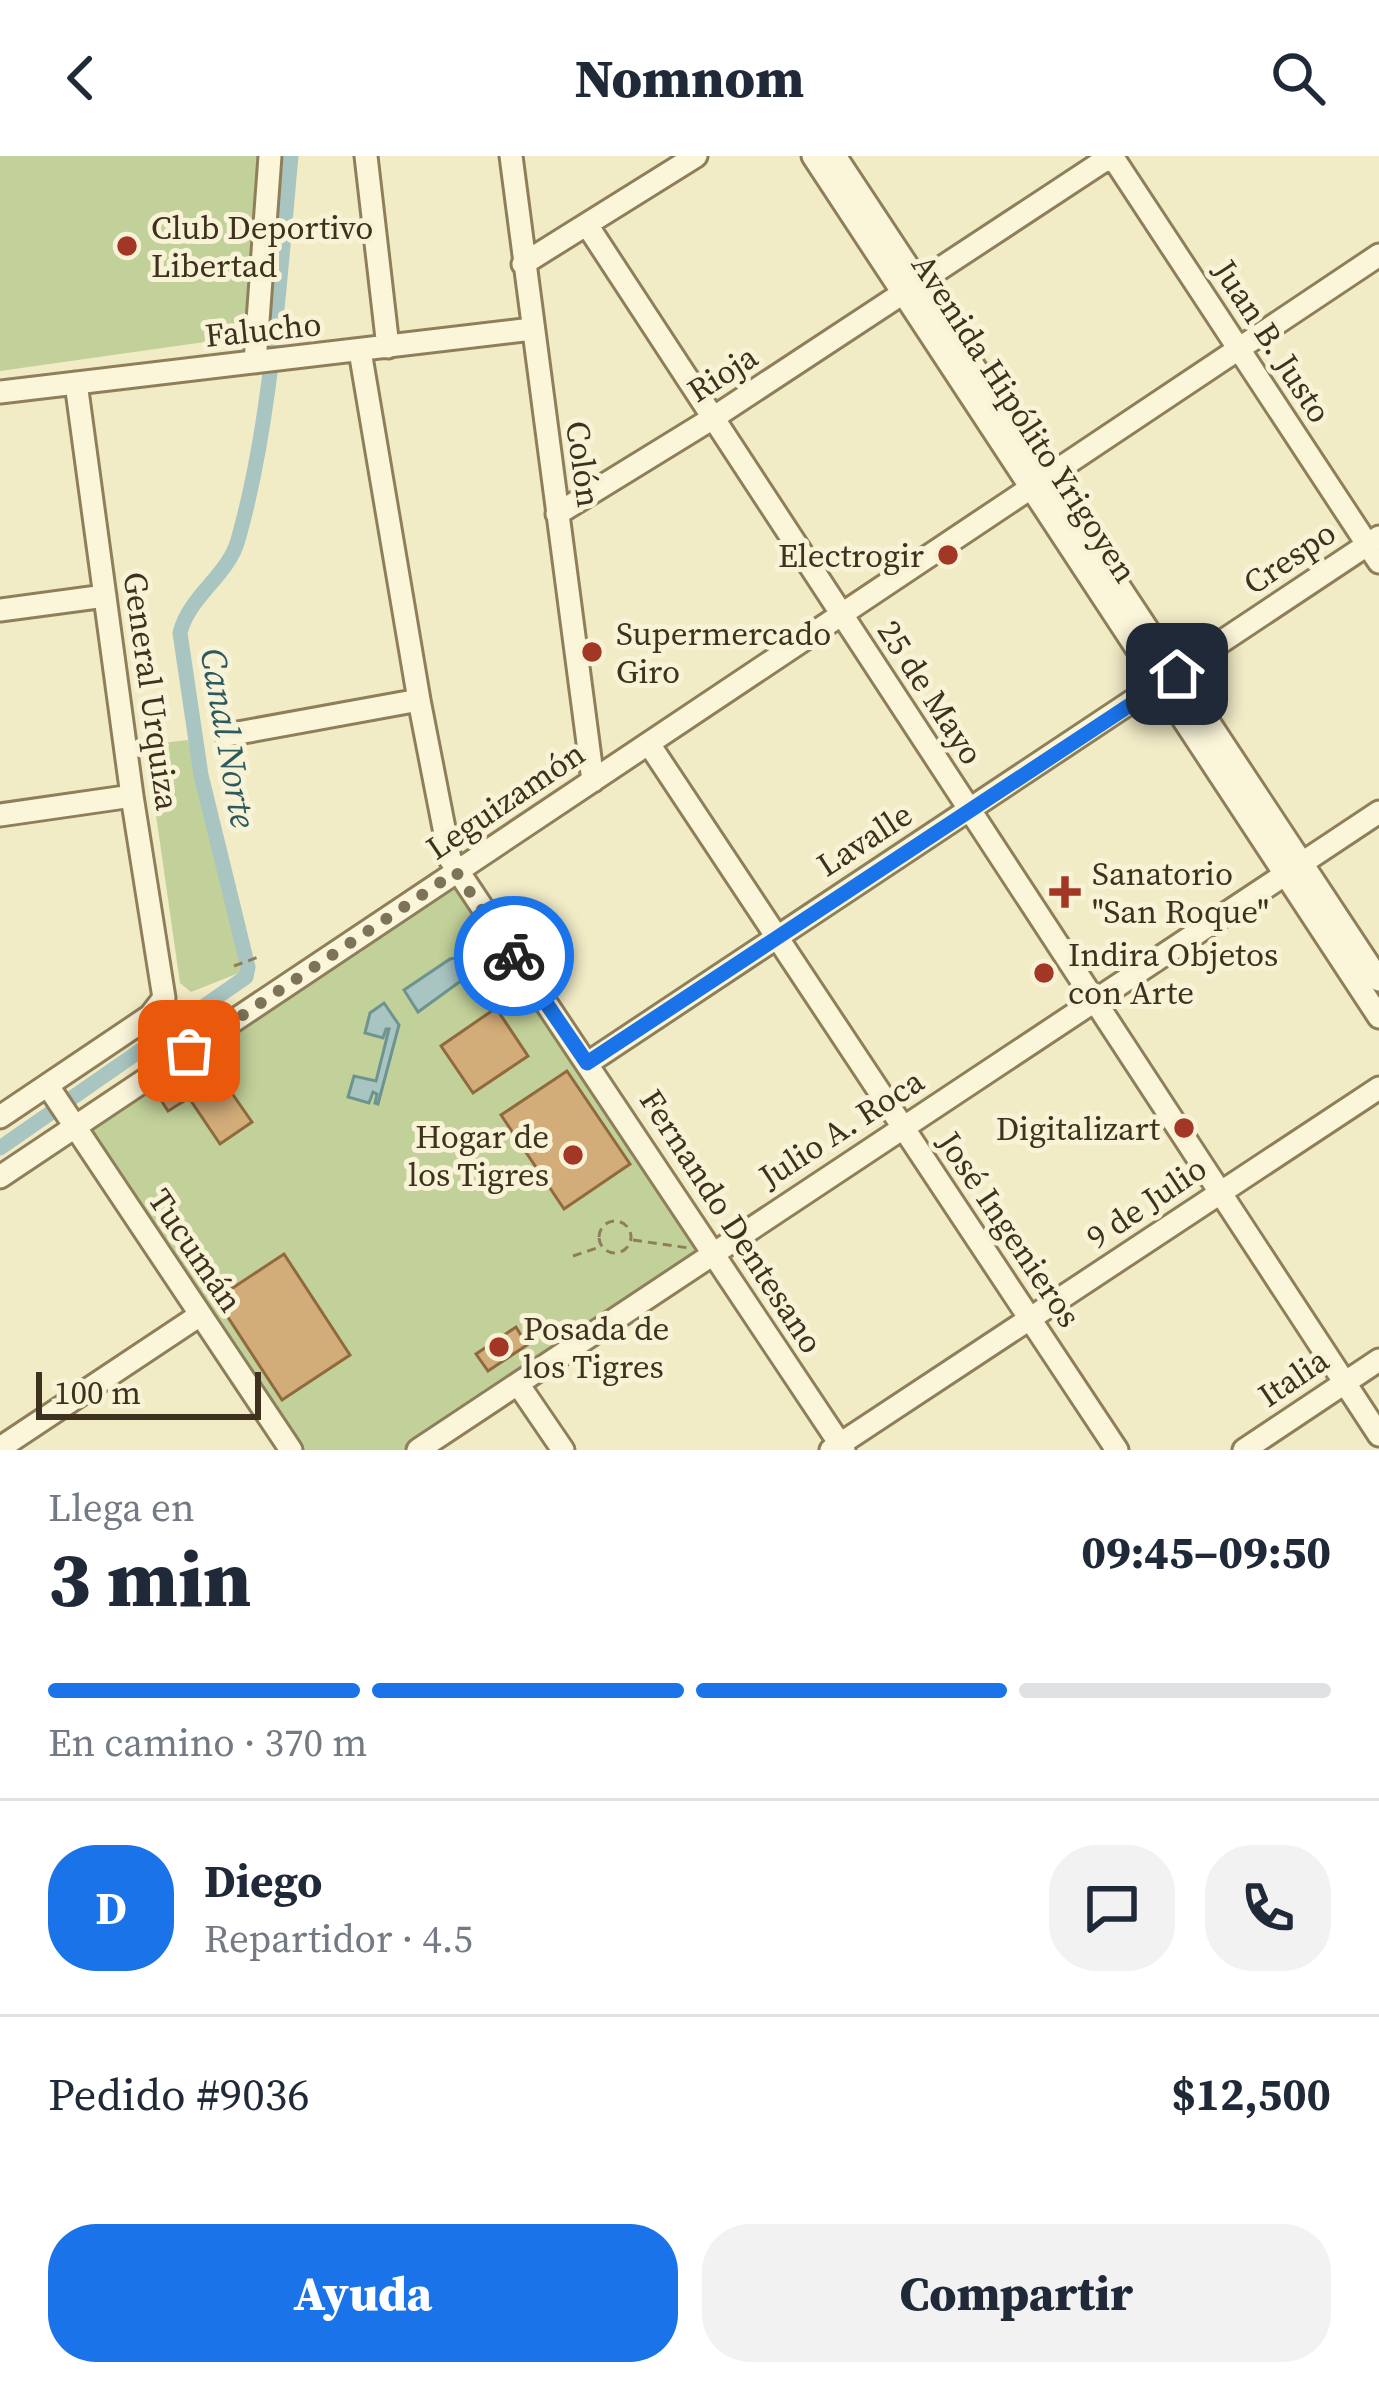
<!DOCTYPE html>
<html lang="es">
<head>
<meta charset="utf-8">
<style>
  :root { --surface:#fff; --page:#f2f2f3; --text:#1f2937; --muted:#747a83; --line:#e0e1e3; --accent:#1a73e8 }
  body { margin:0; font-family:"Source Serif 4",serif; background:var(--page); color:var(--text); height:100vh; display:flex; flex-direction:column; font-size:45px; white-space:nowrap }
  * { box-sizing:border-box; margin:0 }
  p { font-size:39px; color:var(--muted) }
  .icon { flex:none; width:66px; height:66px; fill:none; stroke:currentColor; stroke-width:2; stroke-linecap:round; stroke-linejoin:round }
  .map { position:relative; height:1294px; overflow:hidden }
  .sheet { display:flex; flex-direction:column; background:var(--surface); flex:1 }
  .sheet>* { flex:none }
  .scale { position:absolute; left:36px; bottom:30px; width:225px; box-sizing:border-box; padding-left:12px; border:6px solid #3e321f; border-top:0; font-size:33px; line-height:42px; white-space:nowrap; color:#3e321f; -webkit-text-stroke:9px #f8f3d6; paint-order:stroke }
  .pin { position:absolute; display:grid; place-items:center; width:102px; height:102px; color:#fff; margin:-51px; border-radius:24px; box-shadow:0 6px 18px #0006 }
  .courier { position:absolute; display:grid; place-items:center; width:120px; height:120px; margin:-60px; border:9px solid #1a73e8; border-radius:50%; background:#fff; color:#222; box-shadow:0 3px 15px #0007 }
  .headline em { font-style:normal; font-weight:800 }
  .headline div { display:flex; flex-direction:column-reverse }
  .headline { display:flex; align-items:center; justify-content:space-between; height:204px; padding:0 48px }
  h1 { font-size:78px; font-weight:800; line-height:90px }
  .bar { display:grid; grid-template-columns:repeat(4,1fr); gap:18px 12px; align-content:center; height:144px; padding:0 48px }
  .bar i { height:15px; border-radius:9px; background:var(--line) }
  .bar .selected { background:var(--accent) }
  .bar p { grid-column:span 4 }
  .line { display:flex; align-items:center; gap:30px; padding:0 48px; border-top:3px solid var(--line) }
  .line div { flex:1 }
  .round { display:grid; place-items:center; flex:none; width:126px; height:126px; border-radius:48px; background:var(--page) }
  .action { display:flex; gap:24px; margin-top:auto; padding:24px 48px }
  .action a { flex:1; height:138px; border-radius:48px; background:var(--accent); color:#fff; font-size:48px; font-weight:800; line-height:138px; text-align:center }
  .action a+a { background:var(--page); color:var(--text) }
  header { display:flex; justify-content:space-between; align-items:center; height:156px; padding:0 48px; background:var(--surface); font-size:54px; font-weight:800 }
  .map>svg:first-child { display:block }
  .green { fill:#c2d199 }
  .water { fill:#a8c5c1; stroke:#6d9490; stroke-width:3 }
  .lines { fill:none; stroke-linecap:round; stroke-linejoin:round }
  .canal { stroke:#a8c5c1; stroke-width:15 }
  .building { fill:#d2ac79; stroke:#906a3e; stroke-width:3 }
  .minor-casing { stroke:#8f7e5a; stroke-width:27 }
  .path { stroke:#8f7e5a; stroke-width:3; stroke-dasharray:9 6; stroke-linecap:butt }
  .minor { stroke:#fbf6da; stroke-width:21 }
  .done { stroke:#7d7359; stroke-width:12; stroke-dasharray:0 21.6 }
  .route { stroke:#1a73e8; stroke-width:15 }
  .poi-dot { fill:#a23725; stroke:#f8f3d6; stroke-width:4.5 }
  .labels { text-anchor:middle; stroke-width:10; stroke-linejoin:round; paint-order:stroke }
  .poi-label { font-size:33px; fill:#3e321f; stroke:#f8f3d6; text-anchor:start }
  .street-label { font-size:33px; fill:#3e321f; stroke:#f8f3d6 }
  .water-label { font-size:36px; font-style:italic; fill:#2d5a5e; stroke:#f8f3d6 }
</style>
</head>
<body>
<header><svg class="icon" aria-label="back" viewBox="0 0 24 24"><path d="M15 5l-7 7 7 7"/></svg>Nomnom<svg class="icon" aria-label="search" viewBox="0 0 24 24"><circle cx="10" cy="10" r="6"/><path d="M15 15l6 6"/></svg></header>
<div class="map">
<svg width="1379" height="1294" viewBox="0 0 1379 1294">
  <rect width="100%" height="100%" fill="#f1ebc6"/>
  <path class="green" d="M0 0H260L247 180 0 215Z
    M188 584 244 815 191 836 180 827 146 589Z
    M456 716 712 1095 418 1294H291L75 972Z"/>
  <path class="water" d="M462 801 468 807 469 819 418 856 404 834 450 803Z
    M384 847 399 869 378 948 375 947 377 938 373 936 369 947 348 941 354 920 376 925 389 873H386L383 882 365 877 370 857Z"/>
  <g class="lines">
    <path class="canal" d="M0 992 246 821 248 811 201 619 180 477C189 440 228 420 238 384 272 264 279 125 291 0"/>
  </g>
  <path class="building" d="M496 852 528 900 473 937 441 890Z
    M208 903 252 966 220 988 189 942 168 955 157 938Z
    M567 915 630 1008 564 1053 501 959Z
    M284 1098 350 1199 282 1244 216 1143Z
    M516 1171 527 1189 488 1215 476 1198Z"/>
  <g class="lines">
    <defs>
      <path id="minor" d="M366 0 388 191
        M511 0 593 625
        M813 0 1379 861
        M835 0 1379 824
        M1112 0 1379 406
        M587 69 1379 1279
        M523 108 696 0
        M360 195 419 544 450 703 844 1294
        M255 206 270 0
        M0 236 532 173
        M557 358 713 262 1111 0
        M0 454 105 440
        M227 579 419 544
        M649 588 1117 1294
        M0 659 132 640
        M588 907 1379 381
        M48 930 291 1294
        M0 961 150 860 164 842 132 640 76 227
        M0 1021 1379 99
        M518 1228 563 1294
        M0 1292 200 1159
        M418 1294 1379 656
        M831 1294 1379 932
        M1244 1294 1379 1204"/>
    </defs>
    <use href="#minor" class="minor-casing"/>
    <path class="path" d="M234 810 261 800
      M599 1081a16 16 0 1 1 32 0a16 16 0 1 1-32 0Z
      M633 1084 689 1092
      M573 1100 600 1091"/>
    <use href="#minor" class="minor"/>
  </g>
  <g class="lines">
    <path class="done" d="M189 895 456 716 514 800"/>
    <path class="route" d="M514 800 587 907 1177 518"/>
  </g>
  <g class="poi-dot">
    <circle cx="127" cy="90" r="12"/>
    <circle cx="948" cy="399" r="12"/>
    <circle cx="592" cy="496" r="12"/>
    <path d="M1059 718h12v12h12v12h-12v12h-12v-12h-12v-12h12z"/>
    <circle cx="1044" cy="817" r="12"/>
    <circle cx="1184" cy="972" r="12"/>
    <circle cx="573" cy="999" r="12"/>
    <circle cx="499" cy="1191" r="12"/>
  </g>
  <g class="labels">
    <g class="poi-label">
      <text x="151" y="83">Club Deportivo<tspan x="151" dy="38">Libertad</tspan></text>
      <text x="924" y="411" text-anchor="end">Electrogir</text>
      <text x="616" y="489">Supermercado<tspan x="616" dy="38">Giro</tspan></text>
      <text x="1092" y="729">Sanatorio<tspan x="1092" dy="38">"San Roque"</tspan></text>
      <text x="1068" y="810">Indira Objetos<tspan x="1068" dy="38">con Arte</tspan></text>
      <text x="1160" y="984" text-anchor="end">Digitalizart</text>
      <text x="549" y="992" text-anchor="end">Hogar de<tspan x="549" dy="38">los Tigres</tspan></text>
      <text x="523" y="1184">Posada de<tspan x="523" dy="38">los Tigres</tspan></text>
    </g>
    <g class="street-label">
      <text transform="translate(263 173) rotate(-6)" y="12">Falucho</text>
      <text transform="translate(1273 185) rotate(57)" y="12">Juan B. Justo</text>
      <text transform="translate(722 217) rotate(-33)" y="12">Rioja</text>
      <text transform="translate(1025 262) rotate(57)" y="12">Avenida Hipólito Yrigoyen</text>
      <text transform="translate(584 308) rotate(82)" y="12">Colón</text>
      <text transform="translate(1289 401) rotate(-34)" y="12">Crespo</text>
      <text transform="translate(152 535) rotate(82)" y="12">General Urquiza</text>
      <text transform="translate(931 536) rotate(57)" y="12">25 de Mayo</text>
      <text transform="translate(505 644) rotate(-34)" y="12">Leguizamón</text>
      <text transform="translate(864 683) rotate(-33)" y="12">Lavalle</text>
      <text transform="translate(841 972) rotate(-33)" y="12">Julio A. Roca</text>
      <text transform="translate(1146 1046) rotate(-34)" y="12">9 de Julio</text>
      <text transform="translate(732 1065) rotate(57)" y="12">Fernando Dentesano</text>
      <text transform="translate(1010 1073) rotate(56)" y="12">José Ingenieros</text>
      <text transform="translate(196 1094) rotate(56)" y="12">Tucumán</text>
      <text transform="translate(1293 1221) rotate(-34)" y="12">Italia</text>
    </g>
    <g class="water-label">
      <text transform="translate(229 582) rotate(80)" y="13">Canal Norte</text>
    </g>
  </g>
</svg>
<div class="scale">100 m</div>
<div class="pin" style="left:189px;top:895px;background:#ea580c"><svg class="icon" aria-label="bag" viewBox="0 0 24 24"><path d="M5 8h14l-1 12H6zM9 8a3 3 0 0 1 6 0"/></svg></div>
<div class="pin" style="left:1177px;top:518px;background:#1f2937"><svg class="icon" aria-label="home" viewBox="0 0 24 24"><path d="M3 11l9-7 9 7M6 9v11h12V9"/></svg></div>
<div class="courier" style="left:514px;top:800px"><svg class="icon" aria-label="bike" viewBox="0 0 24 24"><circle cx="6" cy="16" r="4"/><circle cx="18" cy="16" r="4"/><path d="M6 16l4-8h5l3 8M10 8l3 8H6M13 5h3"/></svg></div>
</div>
<section class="sheet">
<div class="headline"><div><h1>3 min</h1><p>Llega en</p></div><em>09:45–09:50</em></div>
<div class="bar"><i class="selected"></i><i class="selected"></i><i class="selected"></i><i></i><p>En camino · 370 m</p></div>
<div class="line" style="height:216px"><b class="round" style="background:var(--accent);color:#fff">D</b><div><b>Diego</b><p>Repartidor · 4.5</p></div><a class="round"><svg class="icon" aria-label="chat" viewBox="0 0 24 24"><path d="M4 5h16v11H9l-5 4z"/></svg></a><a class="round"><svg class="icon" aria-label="phone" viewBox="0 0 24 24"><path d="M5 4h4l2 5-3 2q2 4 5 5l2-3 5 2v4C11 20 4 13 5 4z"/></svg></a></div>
<div class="line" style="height:156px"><div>Pedido #9036</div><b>$12,500</b></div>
<div class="action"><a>Ayuda</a><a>Compartir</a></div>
</section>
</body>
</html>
